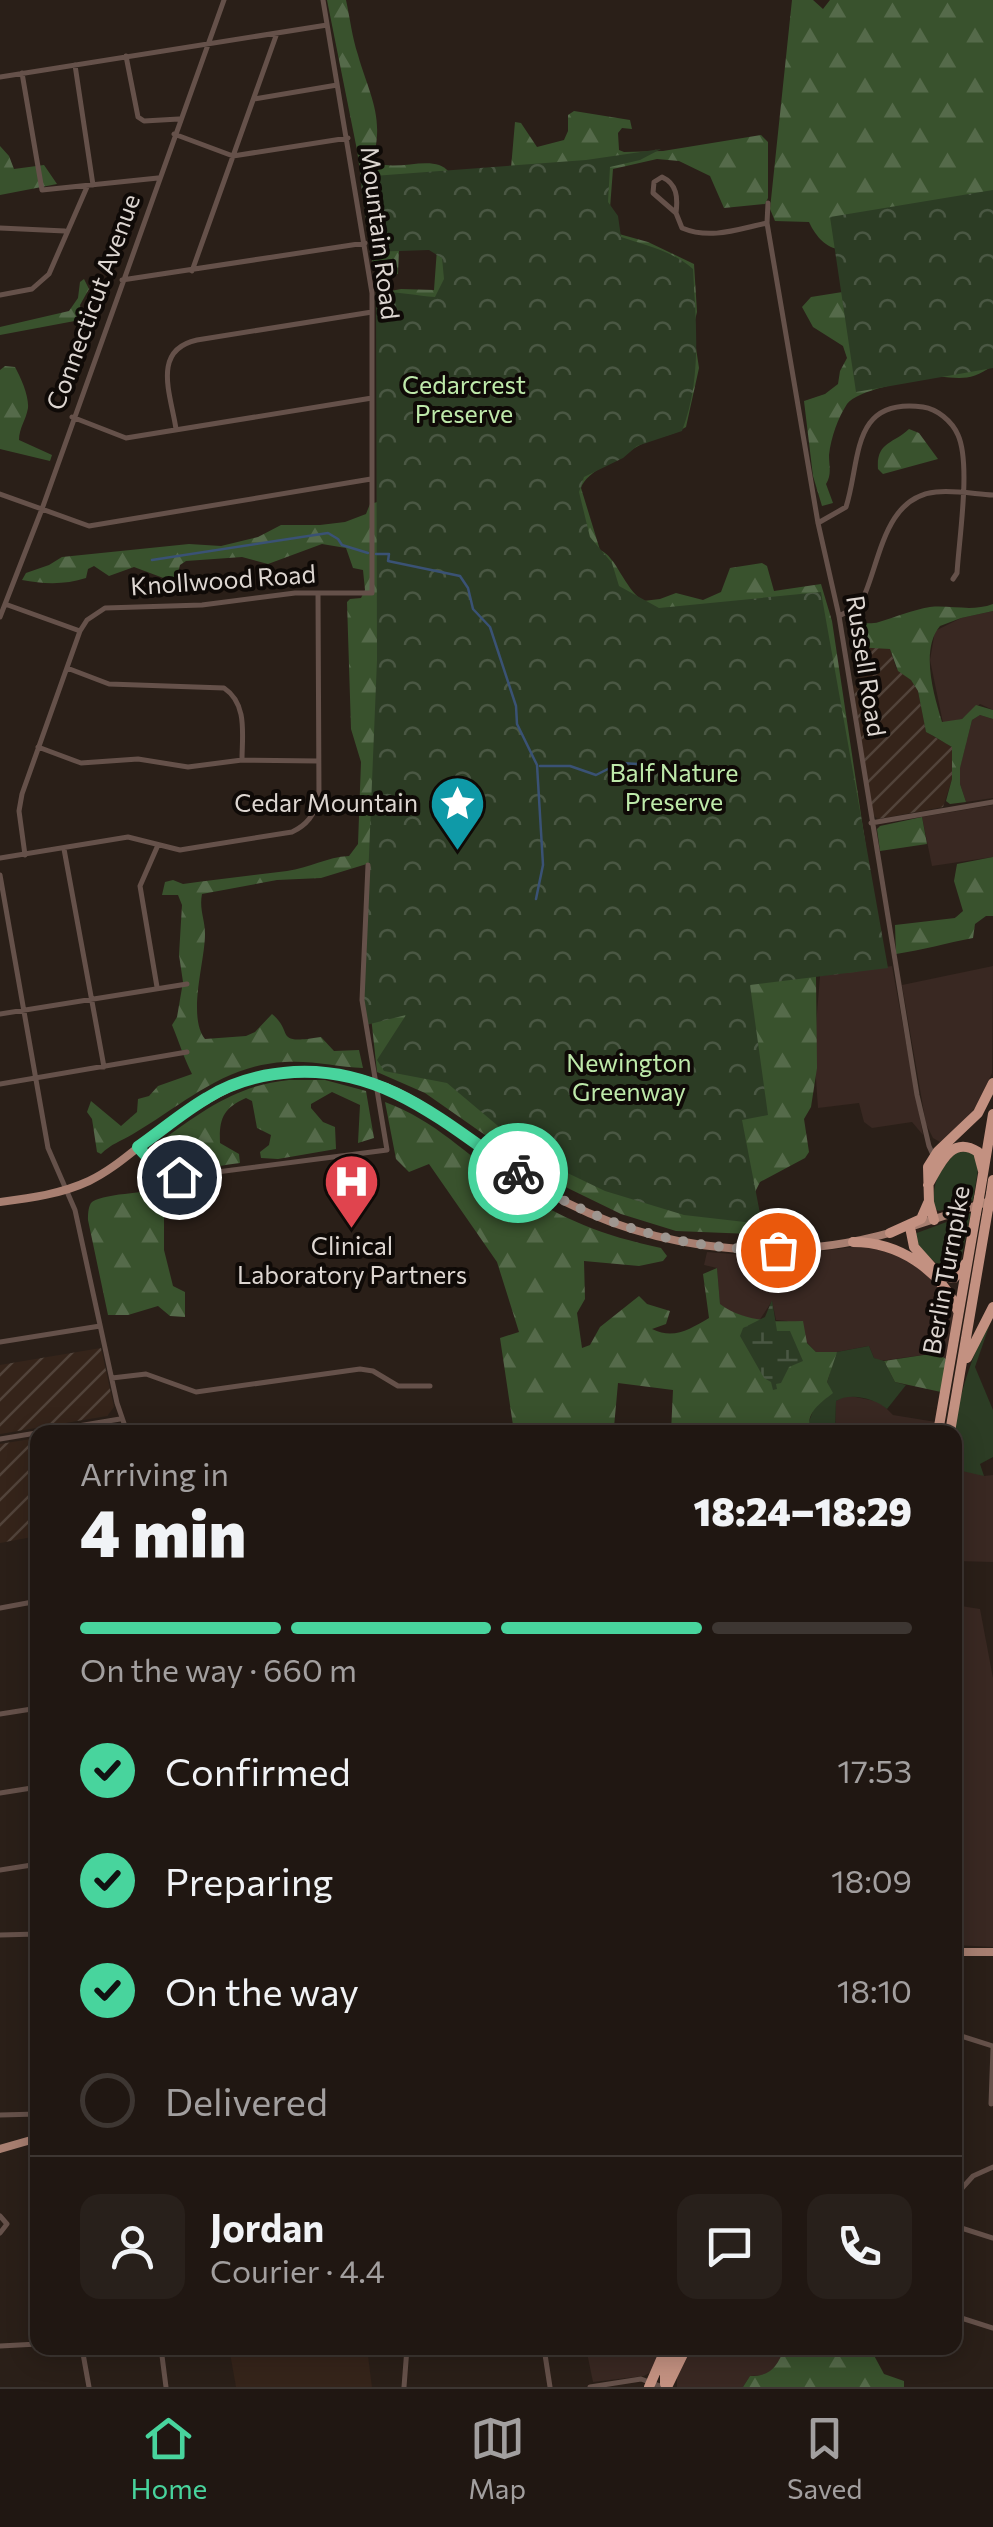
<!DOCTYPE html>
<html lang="en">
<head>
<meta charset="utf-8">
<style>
  :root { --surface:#201712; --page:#28201b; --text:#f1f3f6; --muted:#a29f9f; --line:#3d3632; --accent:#48d49d }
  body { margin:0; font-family:Commissioner,sans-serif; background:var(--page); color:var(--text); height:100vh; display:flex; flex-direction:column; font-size:38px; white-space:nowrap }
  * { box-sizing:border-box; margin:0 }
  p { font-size:32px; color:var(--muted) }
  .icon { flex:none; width:55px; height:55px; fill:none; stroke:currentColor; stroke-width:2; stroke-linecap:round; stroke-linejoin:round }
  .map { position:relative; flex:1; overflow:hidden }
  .drawer { position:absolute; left:30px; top:1425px; width:932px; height:930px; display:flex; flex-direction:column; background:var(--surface); border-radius:20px; box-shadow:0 5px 25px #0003,0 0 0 2px var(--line) }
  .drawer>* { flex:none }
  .pin { position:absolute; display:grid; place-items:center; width:85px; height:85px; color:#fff; margin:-42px; border:5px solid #fff; border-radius:50%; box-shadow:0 2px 10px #0007 }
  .courier { position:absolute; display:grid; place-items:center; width:100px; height:100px; margin:-50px; border:8px solid #48d49d; border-radius:50%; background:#fff; color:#222; box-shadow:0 2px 12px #0007 }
  .head em { font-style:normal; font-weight:800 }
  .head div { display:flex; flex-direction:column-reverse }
  .head { display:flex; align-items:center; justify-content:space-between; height:170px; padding:0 50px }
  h1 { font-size:65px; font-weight:800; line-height:75px }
  .bar { display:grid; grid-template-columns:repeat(4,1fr); gap:15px 10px; align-content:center; height:120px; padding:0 50px }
  .bar i { height:12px; border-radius:8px; background:var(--line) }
  .bar .current { background:var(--accent) }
  .bar p { grid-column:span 4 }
  .line { display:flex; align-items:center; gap:25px; padding:0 50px; border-top:2px solid var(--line) }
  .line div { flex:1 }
  .round { display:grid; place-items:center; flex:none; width:105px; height:105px; border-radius:20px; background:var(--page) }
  ol { padding:0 50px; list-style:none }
  li { display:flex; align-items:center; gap:30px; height:110px }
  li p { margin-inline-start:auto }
  li .icon { padding:10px; border-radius:50%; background:var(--accent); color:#111; stroke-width:4 }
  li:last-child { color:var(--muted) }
  li i { width:55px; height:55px; border:5px solid var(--line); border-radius:50% }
  .tab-bar { display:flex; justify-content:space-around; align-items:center; height:140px; border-top:2px solid var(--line); background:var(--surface); font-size:28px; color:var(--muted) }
  .tab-bar a { display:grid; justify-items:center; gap:5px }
  .tab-bar .current { color:var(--accent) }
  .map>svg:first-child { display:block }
  .commercial { fill:#392822 }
  .industrial { fill:url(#industrial-furrows) }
  .built { fill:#35241a }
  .green { fill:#2c3c24 }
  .forest { fill:url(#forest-firs) }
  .wetland { fill:url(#wetland-marsh) }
  .park { fill:url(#park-crowns) }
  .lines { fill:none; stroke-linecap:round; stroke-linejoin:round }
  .stream { stroke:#3a5275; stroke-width:2.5 }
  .minor { stroke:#65514a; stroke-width:5 }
  .major { stroke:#a87f71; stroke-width:8 }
  .highway { stroke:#c39181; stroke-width:10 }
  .major-bridge { stroke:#a87f71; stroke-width:8 }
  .highway-bridge { stroke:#c39181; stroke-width:10 }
  .done { stroke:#9e9690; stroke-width:10; stroke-dasharray:0 18 }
  .route { stroke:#48d49d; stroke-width:12 }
  .labels { text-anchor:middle; stroke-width:8; stroke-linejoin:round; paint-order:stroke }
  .street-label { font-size:25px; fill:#ddd6d1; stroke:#0f0a07 }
  .park-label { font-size:25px; fill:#bee9aa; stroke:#0f0a07 }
  .poi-label { font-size:25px; fill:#ddd6d1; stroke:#0f0a07; text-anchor:end }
</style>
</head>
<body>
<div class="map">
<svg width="993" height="2387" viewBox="0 0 993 2387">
  <defs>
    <pattern id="industrial-furrows" width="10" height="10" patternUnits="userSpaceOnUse" patternTransform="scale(2.5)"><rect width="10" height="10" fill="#35241a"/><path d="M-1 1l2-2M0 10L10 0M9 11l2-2" fill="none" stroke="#52433a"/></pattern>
    <pattern id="forest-firs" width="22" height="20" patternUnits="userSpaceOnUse" patternTransform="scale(2.5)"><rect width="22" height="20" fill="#39522d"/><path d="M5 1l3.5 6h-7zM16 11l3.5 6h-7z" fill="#556a4a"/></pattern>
    <pattern id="wetland-marsh" width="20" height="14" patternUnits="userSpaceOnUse" patternTransform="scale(2.5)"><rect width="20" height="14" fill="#2c3c24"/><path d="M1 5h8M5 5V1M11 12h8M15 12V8" fill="none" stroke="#4a5743"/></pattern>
    <pattern id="park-crowns" width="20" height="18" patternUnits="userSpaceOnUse" patternTransform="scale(2.5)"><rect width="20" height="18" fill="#2c3c24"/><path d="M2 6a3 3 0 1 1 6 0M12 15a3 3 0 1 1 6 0" fill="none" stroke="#4a5743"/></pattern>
  </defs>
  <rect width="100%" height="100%" fill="#2a1f18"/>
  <path class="commercial" d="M993 611V710L980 704 962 719 943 723 930 660 935 631 961 618Z
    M980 715 993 719V798L966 802 960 784V767L972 720Z
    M993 805V857L932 866 922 817Z
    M892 966 923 1135 912 1122 872 1128 864 1122 859 1103 818 1108 814 1051 820 976Z
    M993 966 992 1073 978 1104 963 1123 940 1142 933 1138 926 1124 902 985Z
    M869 1245 919 1265 953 1305 954 1315 946 1359 937 1353 880 1361 874 1358 869 1346 837 1352H816L787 1321 776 1320 772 1301 759 1321 730 1312 720 1305 717 1268 704 1265 707 1252 774 1257Z
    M846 1395 880 1402 893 1415 936 1422 934 1432H835L836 1401Z
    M955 1456 956 1461 984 1476 993 1475V1562L955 1561Z
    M955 1605 980 1609 993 1678V1947L955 1945V1902L959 1901 961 1878H955V1871L964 1874 955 1851Z
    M586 2348H662L651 2372 644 2376 593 2382Z
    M692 2348H785L775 2369 766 2375 750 2376 743 2387H677V2377Z"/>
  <path class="industrial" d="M864 645 890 649 896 668 911 680 918 691 926 732 952 747V779L943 807 878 819 873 815 853 686 859 684 857 647Z
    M101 1348 114 1407 107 1416 0 1434V1365Z
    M37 1438V1536L0 1543V1444Z"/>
  <path class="built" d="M229 2348H367L372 2387H236Z"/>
  <path class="green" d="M957 1151 975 1152 979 1163 973 1201 939 1211 935 1209C930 1183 940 1170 957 1151Z
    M971 1213 959 1269 949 1275 917 1246 914 1234Z
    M993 1315 975 1367 993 1410V1457L980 1464 984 1476 962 1471 963 1462 956 1461C949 1416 972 1353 993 1315Z
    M869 1346 874 1358 884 1361 895 1382 906 1385 887 1409C875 1398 849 1392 836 1401L835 1432H811L808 1424 814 1408 832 1393 827 1382C831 1373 831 1360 837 1352Z"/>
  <path class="forest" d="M327 0H346C350 18 352 37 358 55 368 91 384 115 374 155L379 164C404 170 435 154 449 172L511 168 515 122 521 123 537 147 564 140 568 131V115L574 111 630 120 632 129 622 128 618 133 619 150 624 152 663 151 761 135 768 142V198L765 204 724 208 710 176 679 161 657 159 613 169 610 208 619 234 648 242 694 264 697 312 693 328 699 368 686 427C671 437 654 437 640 445 625 454 585 472 581 488L600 550C616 556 624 588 643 601L660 599 676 593 703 600 721 592 730 568 762 563 767 566 774 591 821 584 832 621 882 955 856 972 816 974 817 1068 811 1107 804 1119 809 1152 805 1158 760 1182 754 1194 751 1234 676 1231 621 1214 545 1177 425 1093 377 1072 369 998 373 865 370 863 321 878 277 880 202 894C199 910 205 919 205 934 205 962 187 1016 205 1039L246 1036 255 1032 272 1014C295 1033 272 1045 321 1037L334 1051 359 1050 363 1068C338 1067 311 1060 285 1062 223 1065 183 1105 133 1134 121 1141 111 1144 101 1154L97 1152 92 1119 87 1112 91 1101 121 1126 137 1112 138 1099 149 1096 158 1086 192 1074C184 1058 179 1042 172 1025L177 1017 183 982 179 955 182 905 178 895H162L165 882 173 880 183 884C218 879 253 875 287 871 309 868 327 857 349 856L358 844 361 762 351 729 347 602 350 599 361 598 365 590 363 570 353 568 346 548 322 544 268 564 242 557 186 561 180 565 177 577 166 579 134 567 109 576 94 566 88 569 86 578C65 585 43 584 22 580L26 573 49 565 62 557 189 544 221 546 258 537 281 525H320L345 522 366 514 370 504 392 498 375 294 401 289 434 290 437 249 399 250 398 274 378 276 373 267 357 150Z
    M792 0H813L823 9 830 0H993V365C967 386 953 374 927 378 909 381 857 390 847 404 838 418 831 437 829 455 829 466 832 474 826 484L833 503 822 506 813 476 804 401 825 394 838 384 840 371 847 358 843 346 813 327 802 307 811 297 855 290 838 249C824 247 814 233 809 222L775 221 770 209Z
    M0 146 9 156 14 169 44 165 57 184 0 195Z
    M84 279 89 289 80 305 82 318 80 320 0 335V327L69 311 78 298 80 282Z
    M5 366 15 367C21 378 29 396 28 408 26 420 19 428 19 440L52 455 50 461 0 449V370Z
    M909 429 919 433 938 459 883 474 878 469C876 442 893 444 909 429Z
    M993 604V611L961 618 940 626C920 650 934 695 942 722L962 719 976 705 993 710V719L980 715 972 720 960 768V784L966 802 950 804 946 801 952 779V747C943 742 936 737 926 732L918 691 911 680 898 671 890 649 854 647 849 626C861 621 870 625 879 622 896 617 912 610 930 607 952 605 972 612 993 604Z
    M922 817 927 844 880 851 877 829 880 826Z
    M993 857V916H986L975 924 973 938C946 943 923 950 896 954L895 925 955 918 963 911 954 881 957 864Z
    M289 1080H325L366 1091 374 1138 358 1143 360 1105 332 1092 311 1104V1108L323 1122 335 1127 336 1149 278 1159 261 1158 260 1152 269 1145 271 1135 257 1128 252 1101 246 1098C223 1108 219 1119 220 1143L239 1154 240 1163C210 1166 173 1181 159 1147L161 1141C202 1111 237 1085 289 1080Z
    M385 1102C437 1121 468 1157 513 1187 564 1220 601 1235 661 1248L667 1256 663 1261 639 1266 584 1261 585 1299 577 1313 582 1348 590 1345 600 1327 639 1296 647 1304 670 1311 666 1324 652 1329C674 1340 690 1329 709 1318L703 1274 717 1268 720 1304C744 1322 775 1322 803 1321L807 1343 816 1352H837L827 1382 833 1393C819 1404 804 1414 811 1432H671L673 1390 618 1383 614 1427 660 1432H514L500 1338 519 1332 497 1262 429 1164 409 1172 396 1159Z
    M164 1190V1250L173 1286 185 1292V1317L170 1316 158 1306 128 1315H108L88 1220C88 1215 88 1208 91 1203 98 1194 150 1192 164 1190Z
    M937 1353 946 1359 941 1392 895 1382 884 1361Z
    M785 2348H870L884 2374 904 2381V2387H743L750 2376C772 2376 776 2367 785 2348Z"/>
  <path class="wetland" d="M772 1300 777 1331H790L803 1361 789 1367 781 1383 776 1384 777 1389 773 1390 771 1382 764 1378 740 1336 743 1328 765 1317Z"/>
  <path class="park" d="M661 149 640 160 610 167 608 202 618 216 621 237C645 245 675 252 693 269 696 325 702 379 682 431L637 446 623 458 584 477 579 492 590 537 612 563 619 586 659 608 821 592 888 968 750 985 768 1115 742 1120 762 1224 684 1215 605 1191 555 1167 516 1141 447 1083 384 1071 377 1060 406 1015 366 1025 363 1001 377 660 376 292C397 291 415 296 435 297L444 279 442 258 429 250 370 252 360 177 586 160Z
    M993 190V368L856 392 830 217Z"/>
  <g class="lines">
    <path class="stream" d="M376 554H389L388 561 460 576 468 588 473 609 490 627 516 706 517 724 537 765 543 865 536 899
      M152 560 328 533 338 539 342 545 368 553
      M540 766H570L596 775 620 763 638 764"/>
    <path class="minor" d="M126 56 138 117 144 121 179 119
      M75 65 93 185
      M22 73 42 190 158 178
      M0 77 327 25
      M254 99 337 85
      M174 134 233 156 348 138
      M768 203 767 223 818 523 839 616 917 1095 929 1146 934 1157
      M676 213C678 197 677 184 662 177L654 182 653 193 676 213 682 228C711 240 738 229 767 223
      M0 228 65 231
      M192 271 277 33
      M122 280 365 243
      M0 295 32 289 49 274 87 187
      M72 417 126 438 372 398
      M176 429C171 395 151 350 197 340L372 312
      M0 494 89 526 371 479
      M818 523 846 507C861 461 850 397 923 407 937 409 952 421 958 435 971 464 959 539 957 573L953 579
      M5 604 80 631
      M839 616 860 605C880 567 882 497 936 492 954 490 975 494 993 495
      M0 617 42 509 224 0
      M67 668 109 684 224 688C248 704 242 735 242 760
      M38 747 81 763 138 759 188 767 242 760 318 761
      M871 823 993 802
      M64 849 104 1067
      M25 855 19 811 22 794 80 631 87 620 105 608 202 605 295 593H372V293L323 0
      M0 858 128 837 180 850 192 848 292 832C307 825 314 815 319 799L318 593
      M0 875 48 1148 75 1210 117 1403 127 1432
      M157 987 140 886 158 845
      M0 1014 187 984
      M0 1084 187 1052
      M138 1147 160 1172 170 1178 387 1150 362 1000 368 865
      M0 1342 100 1326
      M112 1378 146 1374 196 1392 360 1369 373 1371 398 1386H430
      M0 1439 120 1419
      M0 1608 38 1601
      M0 1714 38 1708
      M0 1793 38 1787
      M0 1870 38 1864
      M0 1935 38 1934
      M955 2034 993 2046
      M991 2104 993 2048
      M0 2115 38 2114
      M955 2196 973 2176 993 2167
      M0 2216 7 2224 0 2233
      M955 2226 993 2238
      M955 2316 993 2328
      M0 2346 38 2344
      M82 2348 89 2387
      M161 2348 166 2387
      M451 2348 458 2351 466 2348
      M544 2348 550 2387
      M404 2387 407 2348
      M590 2387 641 2379 663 2387"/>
    <path class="major" d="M386 1087C438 1109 480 1149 526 1179 634 1250 770 1267 893 1232
      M0 1202C31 1198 61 1194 89 1181 110 1171 127 1156 145 1142 218 1089 268 1054 363 1079
      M916 1225 993 1200
      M955 1952H993
      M0 2149 38 2138"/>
    <path class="highway" d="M928 1185C939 1166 951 1134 978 1152L983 1171
      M991 1194 993 1180
      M979 1198 993 1114
      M934 1220 929 1202 928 1167 938 1151 978 1113 993 1083
      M910 1227 914 1247 939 1275 954 1278 965 1264
      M890 1233 921 1219 928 1203
      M853 1242C898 1242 940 1269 958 1311
      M967 1358 993 1307
      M938 1432 976 1213
      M950 1432 988 1209
      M665 2384V2371L675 2348
      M649 2387 666 2348
      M667 2387 686 2348"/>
    <path class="major-bridge" d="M363 1079 386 1087"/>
    <path class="highway-bridge" d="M988 1209 991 1194
      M976 1213 979 1198"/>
  </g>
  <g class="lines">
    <path class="done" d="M518 1173C595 1226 686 1250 778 1250"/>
    <path class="route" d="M179 1177 164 1175 138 1147C161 1131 183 1112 207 1098 232 1082 264 1074 294 1072 386 1067 447 1125 518 1173"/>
  </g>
  <defs>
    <symbol id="sight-pin" viewBox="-11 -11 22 30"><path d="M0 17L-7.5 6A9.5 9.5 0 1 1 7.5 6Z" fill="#0f9aa8" stroke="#0f0a07"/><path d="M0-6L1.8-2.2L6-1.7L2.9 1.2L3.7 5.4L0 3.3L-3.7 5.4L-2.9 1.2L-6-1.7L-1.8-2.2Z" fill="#fff"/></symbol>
    <symbol id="hospital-pin" viewBox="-11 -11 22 30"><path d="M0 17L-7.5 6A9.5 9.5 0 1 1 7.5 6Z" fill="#e0444e" stroke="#0f0a07"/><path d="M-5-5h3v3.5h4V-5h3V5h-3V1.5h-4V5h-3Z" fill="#fff"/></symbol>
  </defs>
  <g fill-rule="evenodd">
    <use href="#sight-pin" x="426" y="772" width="63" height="86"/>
    <use href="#hospital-pin" x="320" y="1150" width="63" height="86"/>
  </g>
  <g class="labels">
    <g class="street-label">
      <text transform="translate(380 233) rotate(83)" y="9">Mountain Road</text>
      <text transform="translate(93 302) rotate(-70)" y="9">Connecticut Avenue</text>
      <text transform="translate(223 580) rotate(-4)" y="9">Knollwood Road</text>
      <text transform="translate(866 666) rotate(81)" y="9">Russell Road</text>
      <text transform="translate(946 1270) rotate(-80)" y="9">Berlin Turnpike</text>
    </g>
    <g class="park-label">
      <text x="464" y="394">Cedarcrest<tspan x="464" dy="29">Preserve</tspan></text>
      <text x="674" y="782">Balf Nature<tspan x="674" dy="29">Preserve</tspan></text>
      <text x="629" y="1072">Newington<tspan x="629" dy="29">Greenway</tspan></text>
    </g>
    <g class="poi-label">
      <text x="418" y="812">Cedar Mountain</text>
      <text x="352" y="1255" text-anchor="middle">Clinical<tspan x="352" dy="29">Laboratory Partners</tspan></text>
    </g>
  </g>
</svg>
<div class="pin" style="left:778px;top:1250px;background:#ea580c"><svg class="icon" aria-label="bag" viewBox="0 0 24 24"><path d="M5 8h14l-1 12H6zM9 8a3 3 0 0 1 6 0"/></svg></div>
<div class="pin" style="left:179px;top:1177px;background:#1f2937"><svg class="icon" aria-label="home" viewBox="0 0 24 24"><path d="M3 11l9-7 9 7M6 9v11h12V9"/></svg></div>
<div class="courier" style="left:518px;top:1173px"><svg class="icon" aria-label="bike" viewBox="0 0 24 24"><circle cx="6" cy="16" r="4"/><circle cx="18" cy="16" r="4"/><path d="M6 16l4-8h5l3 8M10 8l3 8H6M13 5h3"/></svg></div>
<section class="drawer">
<div class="head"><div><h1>4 min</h1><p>Arriving in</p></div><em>18:24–18:29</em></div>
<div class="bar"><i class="current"></i><i class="current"></i><i class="current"></i><i></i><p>On the way · 660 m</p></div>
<ol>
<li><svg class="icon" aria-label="check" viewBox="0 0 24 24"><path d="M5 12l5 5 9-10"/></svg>Confirmed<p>17:53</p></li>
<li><svg class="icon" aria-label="check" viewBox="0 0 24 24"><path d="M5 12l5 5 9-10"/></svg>Preparing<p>18:09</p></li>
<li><svg class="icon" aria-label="check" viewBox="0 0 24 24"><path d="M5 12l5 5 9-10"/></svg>On the way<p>18:10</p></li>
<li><i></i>Delivered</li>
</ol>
<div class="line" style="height:180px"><a class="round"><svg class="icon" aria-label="person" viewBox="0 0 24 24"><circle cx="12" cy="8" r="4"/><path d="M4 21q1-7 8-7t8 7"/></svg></a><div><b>Jordan</b><p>Courier · 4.4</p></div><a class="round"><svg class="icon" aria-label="chat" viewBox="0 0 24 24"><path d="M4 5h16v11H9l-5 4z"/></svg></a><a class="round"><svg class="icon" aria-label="phone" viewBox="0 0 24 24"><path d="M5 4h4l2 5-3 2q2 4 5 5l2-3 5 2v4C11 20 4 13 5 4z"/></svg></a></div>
</section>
</div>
<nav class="tab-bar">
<a class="current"><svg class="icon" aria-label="home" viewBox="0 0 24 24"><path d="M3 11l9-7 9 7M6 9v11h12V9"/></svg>Home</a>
<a><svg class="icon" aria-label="map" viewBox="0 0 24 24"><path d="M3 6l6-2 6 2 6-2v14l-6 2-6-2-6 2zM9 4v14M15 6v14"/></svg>Map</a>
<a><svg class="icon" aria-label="saved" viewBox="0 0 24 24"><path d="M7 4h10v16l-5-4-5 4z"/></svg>Saved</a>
</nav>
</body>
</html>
